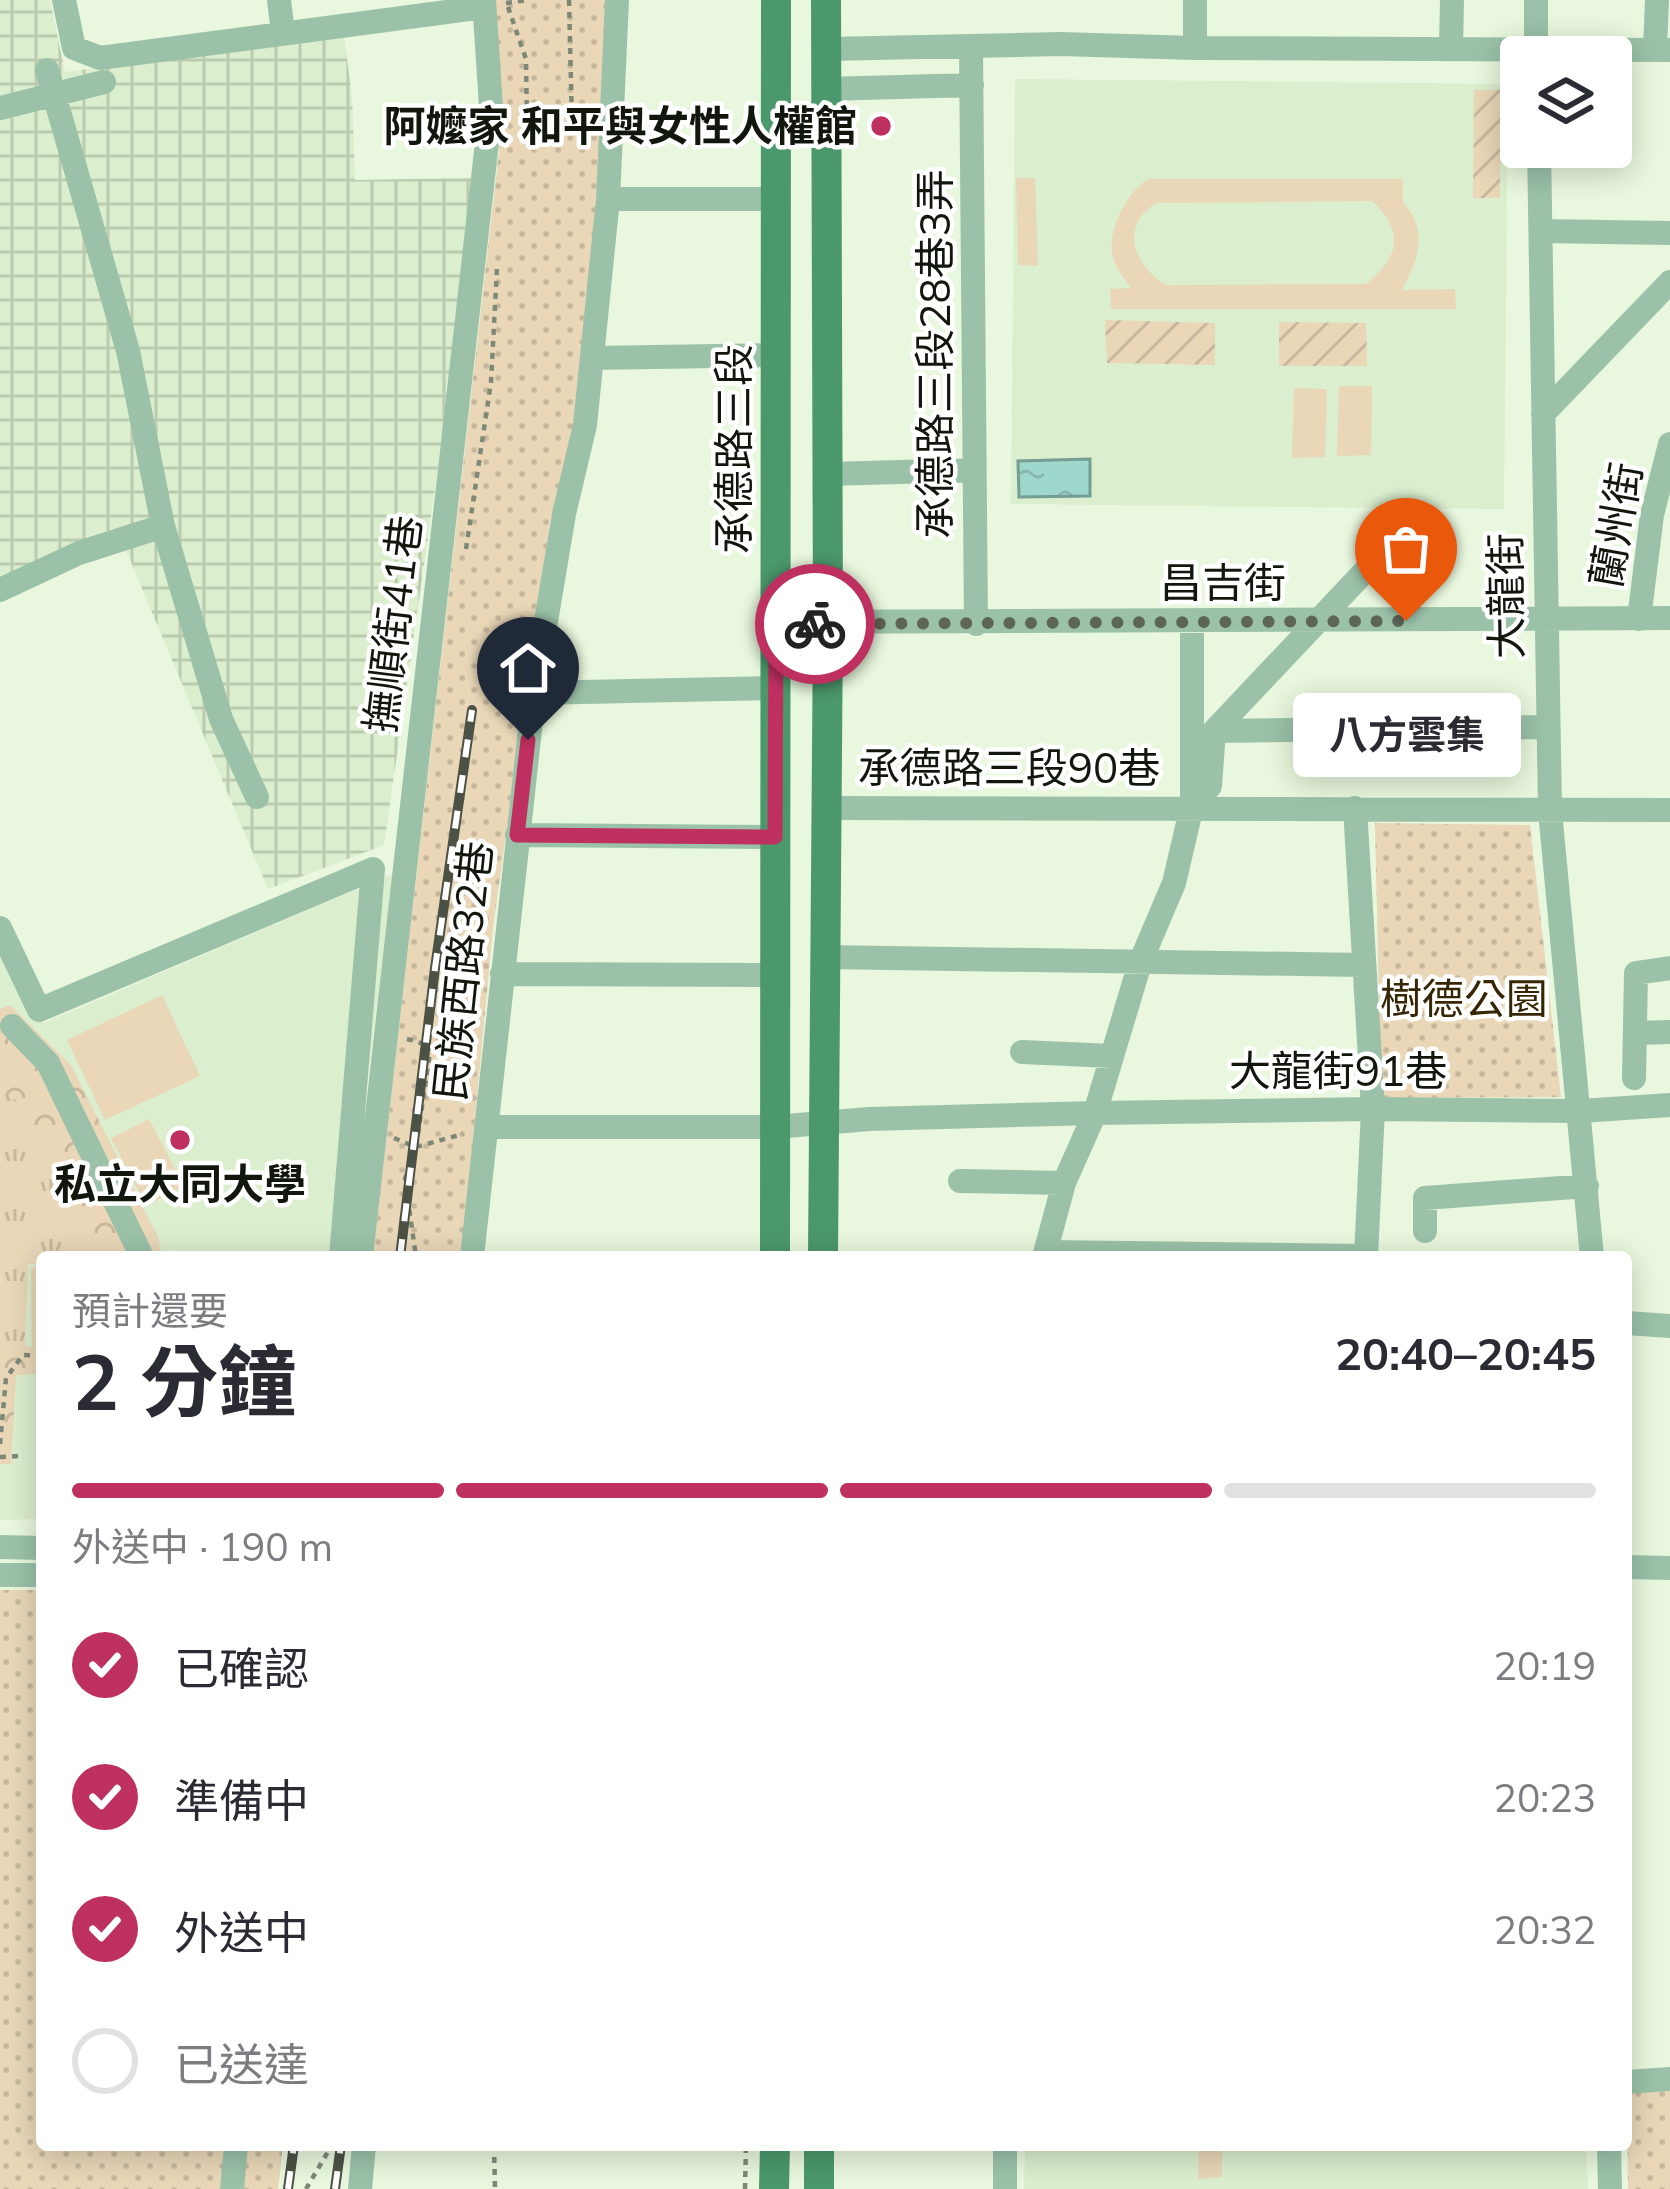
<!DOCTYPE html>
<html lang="zh-TW">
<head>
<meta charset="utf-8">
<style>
  :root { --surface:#fff; --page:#f7f7f7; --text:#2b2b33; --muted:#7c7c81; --line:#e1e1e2; --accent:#be305f }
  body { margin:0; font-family:Mulish,"Noto Sans TC",sans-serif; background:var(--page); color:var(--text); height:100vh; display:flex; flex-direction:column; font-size:45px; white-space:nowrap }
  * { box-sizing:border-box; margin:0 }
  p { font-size:39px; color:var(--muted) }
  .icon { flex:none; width:66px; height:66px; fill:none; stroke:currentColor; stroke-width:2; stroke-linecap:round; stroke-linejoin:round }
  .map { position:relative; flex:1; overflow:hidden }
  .sheet { position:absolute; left:36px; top:1251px; width:1596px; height:900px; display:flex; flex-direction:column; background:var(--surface); border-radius:12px; box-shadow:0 6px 30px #0003 }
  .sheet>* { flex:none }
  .buttons { position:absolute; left:1500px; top:36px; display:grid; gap:24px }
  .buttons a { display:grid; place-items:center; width:132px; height:132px; border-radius:12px; background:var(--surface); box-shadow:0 6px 30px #0003; font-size:60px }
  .pin { position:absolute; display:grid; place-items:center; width:102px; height:102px; color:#fff; margin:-123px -51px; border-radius:50% 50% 50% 0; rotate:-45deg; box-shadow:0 0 12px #0007 }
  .pin .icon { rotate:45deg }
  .courier { position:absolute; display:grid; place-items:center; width:120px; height:120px; margin:-60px; border:9px solid #be305f; border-radius:50%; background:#fff; color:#222; box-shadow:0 3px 15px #0007 }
  .bubble { position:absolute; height:84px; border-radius:12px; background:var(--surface); box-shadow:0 6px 30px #0003; font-size:39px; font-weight:700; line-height:84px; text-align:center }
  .overview em { font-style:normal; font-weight:700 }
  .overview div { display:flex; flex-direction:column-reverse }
  .overview { display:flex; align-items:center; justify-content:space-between; height:204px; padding:0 36px }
  h1 { font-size:78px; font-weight:700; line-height:90px }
  .bar { display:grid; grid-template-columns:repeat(4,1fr); gap:18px 12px; align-content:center; height:144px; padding:0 36px }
  .bar i { height:15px; border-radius:9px; background:var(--line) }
  .bar .selected { background:var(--accent) }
  .bar p { grid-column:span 4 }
  ol { padding:0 36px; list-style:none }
  li { display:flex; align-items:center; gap:36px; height:132px }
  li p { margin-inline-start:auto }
  li .icon { padding:12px; border-radius:50%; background:var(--accent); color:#fff; stroke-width:4 }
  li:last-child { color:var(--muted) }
  li i { width:66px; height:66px; border:6px solid var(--line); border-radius:50% }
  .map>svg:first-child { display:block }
  .built { fill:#dbeecd }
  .industrial { fill:url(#industrial-grid) }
  .grass { fill:url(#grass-tufts) }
  .forest { fill:url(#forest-crowns) }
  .park { fill:url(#park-dots) }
  .garden { fill:url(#garden-furrows) }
  .pitch { fill:#e9d7b8; fill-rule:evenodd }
  .water { fill:url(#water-ripples); stroke:#749d93; stroke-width:3 }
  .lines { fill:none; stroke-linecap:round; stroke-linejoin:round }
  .path { stroke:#7e8877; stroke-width:4.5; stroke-dasharray:6 6; stroke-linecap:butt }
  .minor { stroke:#9bc2a9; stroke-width:24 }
  .major { stroke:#4b986c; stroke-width:30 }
  .rail-casing { stroke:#4b5245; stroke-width:10 }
  .rail { stroke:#fff; stroke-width:6; stroke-dasharray:18; stroke-linecap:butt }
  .done { stroke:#5d6556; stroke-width:12; stroke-dasharray:0 21.6 }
  .route { stroke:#be305f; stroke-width:15 }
  .poi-dot { fill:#be305f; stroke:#fff; stroke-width:4.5 }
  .labels { text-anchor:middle; stroke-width:9; stroke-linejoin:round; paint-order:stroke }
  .poi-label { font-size:42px; font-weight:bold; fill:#12170e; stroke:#fff; text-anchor:end }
  .street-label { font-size:42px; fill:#12170e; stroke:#fff }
  .park-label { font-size:42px; fill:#372604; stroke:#fff }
</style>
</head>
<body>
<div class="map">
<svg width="1670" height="2189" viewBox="0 0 1670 2189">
  <defs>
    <pattern id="industrial-grid" width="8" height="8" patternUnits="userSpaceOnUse" patternTransform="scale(3)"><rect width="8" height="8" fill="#dbeecd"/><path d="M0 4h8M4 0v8" fill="none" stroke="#bbcbaf"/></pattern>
    <pattern id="grass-tufts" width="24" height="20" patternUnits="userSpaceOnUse" patternTransform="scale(3)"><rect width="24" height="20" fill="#e9d7b8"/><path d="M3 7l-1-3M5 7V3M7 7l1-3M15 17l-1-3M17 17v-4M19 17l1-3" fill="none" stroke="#c7b89d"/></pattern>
    <pattern id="forest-crowns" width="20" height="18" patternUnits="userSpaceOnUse" patternTransform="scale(3)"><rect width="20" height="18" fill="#e9d7b8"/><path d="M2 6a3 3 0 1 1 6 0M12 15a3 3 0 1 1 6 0" fill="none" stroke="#c7b89d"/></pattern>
    <pattern id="park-dots" width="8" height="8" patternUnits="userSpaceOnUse" patternTransform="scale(3)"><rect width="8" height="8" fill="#e9d7b8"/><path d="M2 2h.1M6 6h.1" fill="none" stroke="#c7b89d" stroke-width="1.8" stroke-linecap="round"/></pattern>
    <pattern id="garden-furrows" width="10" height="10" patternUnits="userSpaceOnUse" patternTransform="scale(3)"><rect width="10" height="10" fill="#e9d7b8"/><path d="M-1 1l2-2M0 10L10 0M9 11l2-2" fill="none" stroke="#c7b89d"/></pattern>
    <pattern id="water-ripples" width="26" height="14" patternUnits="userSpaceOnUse" patternTransform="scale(3)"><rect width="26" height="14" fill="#9ed7cc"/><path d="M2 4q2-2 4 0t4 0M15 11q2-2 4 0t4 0" fill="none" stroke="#87b8ae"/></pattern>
  </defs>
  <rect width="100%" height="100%" fill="#e8f7dd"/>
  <path class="built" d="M1015 79 1508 84 1504 509 1011 504Z
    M393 874 346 1257H42V1519L0 1520V928L44 1023Z
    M1025 2145H1586L1588 2189H1024Z"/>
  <path class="industrial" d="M0 0H50L65 72 344 36 352 96 355 180 472 178 456 341 384 845 268 889 120 536 0 583Z"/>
  <path class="grass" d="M0 1090 21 1103 97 1257H42V1264H28L25 1346 0 1367Z"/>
  <path class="forest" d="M10 1005 71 1065 159 1239 161 1257H97L21 1103 0 1090V1009Z
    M25 1346 42 1350V1374L16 1375 11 1464H0V1367Z"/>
  <path class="park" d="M494 0H611L579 422 550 521 493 928 462 1257H373L499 151Z
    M1375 823 1530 825 1561 1097 1381 1098Z
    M0 1590H42V2145H283L278 2189H0Z
    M1670 2086V2189H1628L1627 2094Z"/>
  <path class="garden" d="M1474 90H1500V198H1473Z
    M1105 320 1215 323V365L1107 363Z
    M1279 322 1366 323 1367 366H1279Z"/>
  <path class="pitch" d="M1016 178H1035L1038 266 1018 265Z
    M1148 179H1403V203C1429 229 1418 261 1402 290L1455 289 1456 309H1111L1110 289 1131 288C1125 279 1118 271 1114 261 1105 234 1125 194 1148 179ZM1372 201C1406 233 1399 257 1366 284L1166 285C1134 266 1118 225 1157 203Z
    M1339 386H1372L1371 455 1337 456Z
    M1294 388 1327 389 1325 457 1292 458Z
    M162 995 200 1076 105 1120 67 1040Z
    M149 1119 184 1186 146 1206 111 1138Z
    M31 1267H42V1350H32Z
    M1199 2145H1222V2177L1198 2179Z"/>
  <path class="water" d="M1090 459V496L1019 497 1018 461Z"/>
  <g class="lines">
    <path class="path" d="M569 0 572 123
      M506 3 528 0
      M508 7 526 59 527 122H513
      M527 122 587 124
      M466 549 491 382 497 268
      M407 1039 431 1046 416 1147 405 1179 416 1257
      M394 1138 416 1147 463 1134
      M934 1252 935 1257
      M0 1444 6 1378 23 1355 42 1356
      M0 1457 20 1456
      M494 2145 495 2189
      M306 2189 332 2145
      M745 2189 746 2145"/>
    <path class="minor" d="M64 0 74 48 100 58 484 7
      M279 0 283 33
      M971 48 976 624
      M1195 48V0
      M1451 48 1452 0
      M826 49 1060 44 1195 48 1670 50
      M1655 50 1657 0
      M1536 57V0
      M47 70 128 351 163 526 221 719 257 797
      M826 89 972 85
      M0 108 104 82
      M1539 147 1550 811 1592 1257
      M608 199H777
      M1541 231 1670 233
      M592 358 776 355
      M1543 414 1670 282
      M827 474 974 470
      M0 590 79 553 163 526
      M1639 619 1652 515 1670 444
      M776 622 1670 618
      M534 693 774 688
      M1214 731 1548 727
      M1192 806V622
      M826 808 1670 810
      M1355 808 1373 1109 1366 1257
      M517 835 775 837
      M0 928 39 1010 373 869 341 1257
      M824 957 1363 965
      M502 974 775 975
      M12 1026 48 1063 142 1257
      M1635 1033 1670 1032
      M1022 1052 1112 1056
      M1634 1078 1636 973 1670 968
      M486 1127H775L869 1119 1095 1113 1373 1109 1581 1111 1670 1105
      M960 1181 1064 1183
      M1425 1231V1198L1587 1186
      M1046 1252 1366 1256
      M361 1257 491 107 484 0
      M472 1257 534 693 564 514 585 425 608 199 617 0
      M1044 1257 1064 1183 1095 1113 1140 963 1174 883 1192 806 1210 786 1214 731 1416 517
      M1626 1323 1670 1326
      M0 1547 42 1548
      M1626 1567 1670 1568
      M0 1575H42
      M1626 2082 1670 2079
      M1609 2145 1610 2189
      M232 2189 236 2145
      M360 2189 364 2145
      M1005 2189V2145"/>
    <path class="major" d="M775 1257 776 0
      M823 1257 828 624 826 0
      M819 2145V2189
      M774 2189 775 2145"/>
    <defs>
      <path id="rail" d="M400 1257 435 968 472 710
        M288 2189 294 2145
        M335 2189 341 2145"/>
    </defs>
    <use href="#rail" class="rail-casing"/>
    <use href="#rail" class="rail"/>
  </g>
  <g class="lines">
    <path class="done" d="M815 624 1406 621"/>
    <path class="route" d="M528 740 517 835 775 837 776 622 815 624"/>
  </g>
  <g class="poi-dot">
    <circle cx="881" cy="126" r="12"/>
    <circle cx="180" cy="1140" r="12"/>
  </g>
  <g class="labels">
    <g class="poi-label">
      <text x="857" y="141">阿嬤家 和平與女性人權館</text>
      <text x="180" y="1199" text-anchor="middle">私立大同大學</text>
    </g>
    <g class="street-label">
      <text transform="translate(935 354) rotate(-90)" y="15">承德路三段28巷3弄</text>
      <text transform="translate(734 449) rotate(-90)" y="15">承德路三段</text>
      <text transform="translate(1616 525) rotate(-80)" y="15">蘭州街</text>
      <text x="1223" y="598">昌吉街</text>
      <text transform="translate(1506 596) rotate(-91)" y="15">大龍街</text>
      <text transform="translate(393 624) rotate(-83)" y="15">撫順街41巷</text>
      <text x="1009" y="783">承德路三段90巷</text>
      <text transform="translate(463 971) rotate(-84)" y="15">民族西路32巷</text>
      <text x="1338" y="1086">大龍街91巷</text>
    </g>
    <g class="park-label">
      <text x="1464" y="1014">樹德公園</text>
    </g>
  </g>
</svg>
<div class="buttons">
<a><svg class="icon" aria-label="layers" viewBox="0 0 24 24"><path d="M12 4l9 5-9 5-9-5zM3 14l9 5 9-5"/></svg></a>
</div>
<div class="pin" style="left:1406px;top:621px;background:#ea580c"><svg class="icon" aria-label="bag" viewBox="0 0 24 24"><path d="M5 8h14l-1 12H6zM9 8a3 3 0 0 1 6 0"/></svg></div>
<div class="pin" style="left:528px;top:740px;background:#1f2937"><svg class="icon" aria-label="home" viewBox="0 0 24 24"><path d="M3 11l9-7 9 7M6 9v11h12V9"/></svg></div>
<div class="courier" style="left:815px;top:624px"><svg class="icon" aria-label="bike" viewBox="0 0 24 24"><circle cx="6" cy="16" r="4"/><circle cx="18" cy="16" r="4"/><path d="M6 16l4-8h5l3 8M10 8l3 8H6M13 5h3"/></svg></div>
<div class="bubble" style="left:1293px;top:693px;width:228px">八方雲集</div>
<section class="sheet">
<div class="overview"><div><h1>2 分鐘</h1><p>預計還要</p></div><em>20:40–20:45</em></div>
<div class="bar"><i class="selected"></i><i class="selected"></i><i class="selected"></i><i></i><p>外送中 · 190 m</p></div>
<ol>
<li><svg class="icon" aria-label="check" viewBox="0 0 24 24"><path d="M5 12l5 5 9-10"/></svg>已確認<p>20:19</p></li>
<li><svg class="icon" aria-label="check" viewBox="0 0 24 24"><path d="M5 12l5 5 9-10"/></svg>準備中<p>20:23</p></li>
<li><svg class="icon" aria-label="check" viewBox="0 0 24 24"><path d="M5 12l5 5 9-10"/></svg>外送中<p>20:32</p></li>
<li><i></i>已送達</li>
</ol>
</section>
</div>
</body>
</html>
